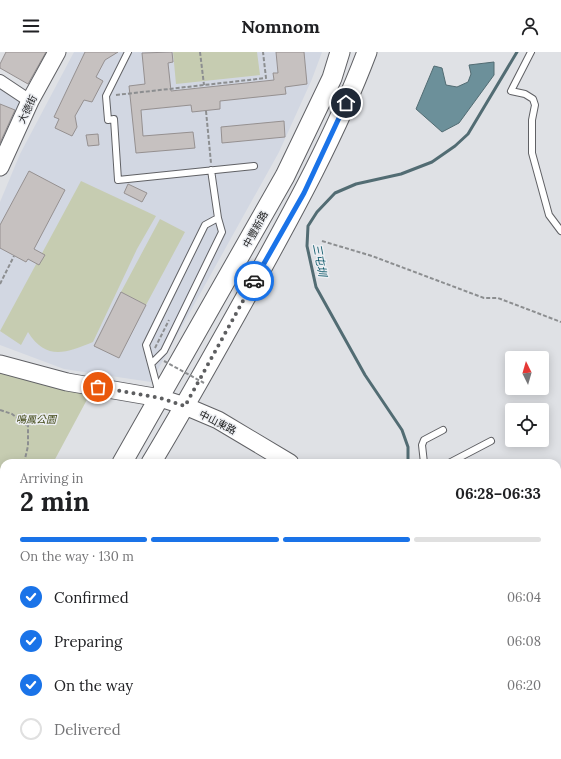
<!DOCTYPE html>
<html lang="en">
<head>
<meta charset="utf-8">
<style>
  :root { --surface:#fff; --page:#f6f6f6; --text:#202124; --muted:#757577; --line:#e0e0e0; --accent:#1a73e8 }
  body { margin:0; font-family:Lora,"Noto Sans TC",serif; background:var(--page); color:var(--text); height:100vh; display:flex; flex-direction:column; font-size:15px; white-space:nowrap }
  * { box-sizing:border-box; margin:0 }
  p { font-size:13px; color:var(--muted) }
  .icon { flex:none; width:22px; height:22px; fill:none; stroke:currentColor; stroke-width:2; stroke-linecap:round; stroke-linejoin:round }
  .map { position:relative; flex:1; overflow:hidden }
  .sheet { position:absolute; left:0px; top:407px; width:561px; height:300px; display:flex; flex-direction:column; background:var(--surface); border-radius:12px 12px 0 0; box-shadow:0 2px 10px #0003 }
  .sheet>* { flex:none }
  .needle { width:26px; rotate:355deg }
  .tools { position:absolute; left:505px; top:299px; display:grid; gap:8px }
  .tools a { display:grid; place-items:center; width:44px; height:44px; border-radius:4px; background:var(--surface); box-shadow:0 2px 10px #0003; font-size:20px }
  .pin { position:absolute; display:grid; place-items:center; width:34px; height:34px; color:#fff; margin:-17px; border:2px solid #fff; border-radius:50%; box-shadow:0 1px 4px #0007 }
  .courier { position:absolute; display:grid; place-items:center; width:40px; height:40px; margin:-20px; border:3px solid #1a73e8; border-radius:50%; background:#fff; color:#222; box-shadow:0 1px 5px #0007 }
  .overview em { font-style:normal; font-weight:700 }
  .overview div { display:flex; flex-direction:column-reverse }
  .overview { display:flex; align-items:center; justify-content:space-between; height:68px; padding:0 20px }
  h1 { font-size:26px; font-weight:700; line-height:30px }
  .bar { display:grid; grid-template-columns:repeat(4,1fr); gap:6px 4px; align-content:center; height:48px; padding:0 20px }
  .bar i { height:5px; border-radius:3px; background:var(--line) }
  .bar .selected { background:var(--accent) }
  .bar p { grid-column:span 4 }
  ol { padding:0 20px; list-style:none }
  li { display:flex; align-items:center; gap:12px; height:44px }
  li p { margin-inline-start:auto }
  li .icon { padding:4px; border-radius:50%; background:var(--accent); color:#fff; stroke-width:4 }
  li:last-child { color:var(--muted) }
  li i { width:22px; height:22px; border:2px solid var(--line); border-radius:50% }
  header { display:flex; justify-content:space-between; align-items:center; height:52px; padding:0 20px; background:var(--surface); font-size:18px; font-weight:700 }
  .map>svg:first-child { display:block }
  .built { fill:#d2d7e2 }
  .green { fill:#c6ccb1 }
  .water { fill:#6c909a; stroke:#526c73 }
  .lines { fill:none; stroke-linecap:round; stroke-linejoin:round }
  .stream { stroke:#526c73; stroke-width:3 }
  .building { fill:#c6c1c0; stroke:#959090 }
  .lane-casing { stroke:#606165; stroke-width:8 }
  .street-casing { stroke:#606165; stroke-width:14 }
  .secondary-casing { stroke:#606165; stroke-width:19 }
  .primary-casing { stroke:#606165; stroke-width:21 }
  .path { stroke:#8c8e90; stroke-width:2; stroke-dasharray:4 2; stroke-linecap:butt }
  .lane { stroke:#fff; stroke-width:6 }
  .street { stroke:#fff; stroke-width:12 }
  .secondary { stroke:#fff; stroke-width:17 }
  .primary { stroke:#fff; stroke-width:19 }
  .path-bridge { stroke:#8c8e90; stroke-width:2; stroke-dasharray:4 2; stroke-linecap:butt }
  .done { stroke:#5d5e60; stroke-width:4; stroke-dasharray:0 7.2 }
  .route { stroke:#1a73e8; stroke-width:5 }
  .labels { text-anchor:middle; stroke-width:3; stroke-linejoin:round; paint-order:stroke }
  .street-label { font-size:10px; fill:#171819; stroke:#eceef2 }
  .park-label { font-size:10px; font-style:italic; fill:#3e4512; stroke:#eceef2 }
  .water-label { font-size:11px; font-style:italic; fill:#0d596a; stroke:#eceef2 }
</style>
</head>
<body>
<header><svg class="icon" aria-label="menu" viewBox="0 0 24 24"><path d="M4 6h16M4 12h16M4 18h16"/></svg>Nomnom<svg class="icon" aria-label="person" viewBox="0 0 24 24"><circle cx="12" cy="8" r="4"/><path d="M4 21q1-7 8-7t8 7"/></svg></header>
<div class="map">
<svg width="561" height="707" viewBox="0 0 561 707">
  <rect width="100%" height="100%" fill="#dfe1e5"/>
  <path class="built" d="M74 0H322L312 27 279 100 151 330 64 317 0 293V150L20 102Z
    M0 35 26 48 0 103Z"/>
  <path class="green" d="M173 0H257L260 23 176 32Z
    M81 129 156 164 137 197 93 290C66 301 46 309 28 280L21 293 0 279Z
    M160 167 185 180 146 253 121 240Z
    M0 320 90 342 53 411H4V495L0 502Z"/>
  <path class="water" d="M494 10V23L459 71 442 80 416 57 434 14 442 16 446 33 457 35 468 30 471 22 469 13Z"/>
  <g class="lines">
    <path class="stream" d="M408 411V395L402 378 365 323 316 235 307 194 308 174 317 160 335 141 356 132 401 122 432 110 455 94 468 82 517 0
      M410 703 411 707"/>
  </g>
  <path class="building" d="M6 0H46L28 32 0 16V12Z
    M85 0H118L105 8 96 25 103 29 92 50 84 48 75 64 77 75 72 84 55 76 59 67 54 65Z
    M172 0 173 10 168 11 171 39 274 28 273 21H278L276 0H304L307 32 285 35 286 42 220 49V57L192 60 191 53 141 58 143 84 193 80 195 96 136 101 129 34 145 32 142 1Z
    M0 52 15 58 0 91Z
    M284 69 285 85 222 91 221 75Z
    M98 82 99 93 88 94 86 83Z
    M29 119 65 138 34 197 45 203 39 213 28 207 26 210 0 196V173Z
    M128 132 147 141 142 150 124 141Z
    M121 240 146 253 119 306 94 294Z"/>
  <g class="lines">
    <defs>
      <path id="lane" d="M128 0 106 44 108 68 114 67 118 128 254 114
        M531 0 511 39 525 42 533 47 535 53 532 68V101L549 163 561 179
        M211 118 218 166
        M152 311 164 299 222 180 218 166 205 173 146 293 158 338
        M424 411 422 393 424 388 443 378
        M449 411 491 389
        M0 569 4 570
        M0 697 4 699
        M65 703 75 707
        M552 703V707
        M157 707 159 703"/>
      <path id="street" d="M0 29 30 49
        M557 555 561 556"/>
      <path id="secondary" d="M0 115 30 49 57 0
        M0 312 67 330 160 346 185 354 218 368 290 411
        M557 442 561 437"/>
      <path id="primary" d="M122 411 285 124 332 26 340 0
        M151 411C186 353 219 293 252 234 294 158 336 82 367 0
        M0 614 4 608
        M0 653 4 647"/>
    </defs>
    <use href="#lane" class="lane-casing"/>
    <use href="#street" class="street-casing"/>
    <use href="#secondary" class="secondary-casing"/>
    <use href="#primary" class="primary-casing"/>
    <path class="path" d="M200 0 204 33
      M116 43 266 26 263 0
      M206 59 211 111
      M322 189 372 204 484 246H498L561 270
      M0 232 14 204
      M155 296 169 268
      M0 358 12 362 28 374V394L24 411
      M0 422H4"/>
    <use href="#lane" class="lane"/>
    <use href="#street" class="street"/>
    <use href="#secondary" class="secondary"/>
    <use href="#primary" class="primary"/>
    <path class="path-bridge" d="M164 309 204 331"/>
  </g>
  <g class="lines">
    <path class="done" d="M98 335 160 346 185 354 254 229"/>
    <path class="route" d="M254 229 304 141 346 51"/>
  </g>
  <g class="labels">
    <g class="street-label">
      <text transform="translate(27 57) rotate(-64)" y="4">大德街</text>
      <text transform="translate(255 177) rotate(-61)" y="4">中豐新路</text>
      <text transform="translate(218 370) rotate(27)" y="4">中山東路</text>
    </g>
    <g class="park-label">
      <text x="36" y="371">鳴鳳公園</text>
    </g>
    <g class="water-label">
      <text transform="translate(320 208) rotate(79)" y="4">三屯圳</text>
    </g>
  </g>
</svg>
<div class="tools">
<a><svg class="needle" viewBox="-14 -14 28 28"><path d="M0-13l5 13h-10z" fill="#e53935"/><path d="M0 13l5-13h-10z" fill="#757577"/></svg></a>
<a><svg class="icon" aria-label="locate" viewBox="0 0 24 24"><circle cx="12" cy="12" r="6"/><path d="M12 2v4M12 18v4M2 12h4M18 12h4"/></svg></a>
</div>
<div class="pin" style="left:98px;top:335px;background:#ea580c"><svg class="icon" aria-label="bag" viewBox="0 0 24 24"><path d="M5 8h14l-1 12H6zM9 8a3 3 0 0 1 6 0"/></svg></div>
<div class="pin" style="left:346px;top:51px;background:#1f2937"><svg class="icon" aria-label="home" viewBox="0 0 24 24"><path d="M3 11l9-7 9 7M6 9v11h12V9"/></svg></div>
<div class="courier" style="left:254px;top:229px"><svg class="icon" aria-label="car" viewBox="0 0 24 24"><path d="M5 17H2v-5l4-1 3-4h7l3 4 3 1v5h-3M9 17h6M6 11h13"/><circle cx="7" cy="17" r="2"/><circle cx="17" cy="17" r="2"/></svg></div>
<section class="sheet">
<div class="overview"><div><h1>2 min</h1><p>Arriving in</p></div><em>06:28–06:33</em></div>
<div class="bar"><i class="selected"></i><i class="selected"></i><i class="selected"></i><i></i><p>On the way · 130 m</p></div>
<ol>
<li><svg class="icon" aria-label="check" viewBox="0 0 24 24"><path d="M5 12l5 5 9-10"/></svg>Confirmed<p>06:04</p></li>
<li><svg class="icon" aria-label="check" viewBox="0 0 24 24"><path d="M5 12l5 5 9-10"/></svg>Preparing<p>06:08</p></li>
<li><svg class="icon" aria-label="check" viewBox="0 0 24 24"><path d="M5 12l5 5 9-10"/></svg>On the way<p>06:20</p></li>
<li><i></i>Delivered</li>
</ol>
</section>
</div>
</body>
</html>
